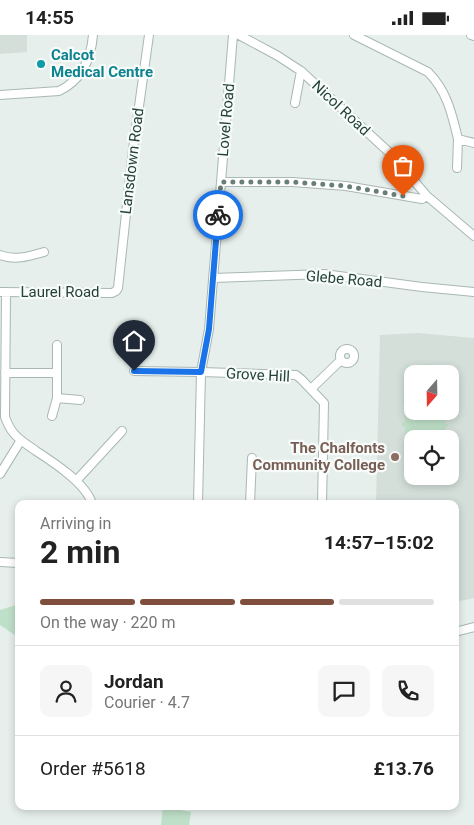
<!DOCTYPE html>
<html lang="en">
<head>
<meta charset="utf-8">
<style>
  :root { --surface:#fff; --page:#f6f6f6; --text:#222; --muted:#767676; --line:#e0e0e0; --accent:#804e3d }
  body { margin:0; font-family:Roboto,sans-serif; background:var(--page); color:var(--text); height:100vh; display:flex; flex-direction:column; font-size:19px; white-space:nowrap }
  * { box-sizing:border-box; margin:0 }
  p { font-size:16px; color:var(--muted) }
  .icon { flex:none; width:28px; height:28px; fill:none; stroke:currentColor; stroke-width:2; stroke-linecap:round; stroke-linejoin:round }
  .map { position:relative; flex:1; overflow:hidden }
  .side { position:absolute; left:15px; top:465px; width:444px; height:310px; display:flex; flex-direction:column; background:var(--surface); border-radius:10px; box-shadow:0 2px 8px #0003 }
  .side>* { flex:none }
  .needle { width:32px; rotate:200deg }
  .buttons { position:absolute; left:404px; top:330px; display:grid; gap:10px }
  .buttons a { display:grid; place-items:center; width:55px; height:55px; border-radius:10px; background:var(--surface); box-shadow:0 2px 8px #0003; font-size:25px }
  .pin { position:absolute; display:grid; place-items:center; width:42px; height:42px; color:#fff; margin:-51px -21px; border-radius:50% 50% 50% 0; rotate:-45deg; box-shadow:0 0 5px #0007 }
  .pin .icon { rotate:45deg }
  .courier { position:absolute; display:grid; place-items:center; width:50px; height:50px; margin:-25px; border:4px solid #1a73e8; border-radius:50%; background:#fff; color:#222; box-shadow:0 1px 6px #0007 }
  .head em { font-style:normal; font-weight:700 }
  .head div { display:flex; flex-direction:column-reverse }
  .head { display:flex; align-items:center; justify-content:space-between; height:85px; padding:0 25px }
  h1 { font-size:32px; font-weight:700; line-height:38px }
  .bar { display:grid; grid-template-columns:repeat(4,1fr); gap:8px 5px; align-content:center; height:60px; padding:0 25px }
  .bar i { height:6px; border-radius:4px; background:var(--line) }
  .bar .current { background:var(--accent) }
  .bar p { grid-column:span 4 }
  .line { display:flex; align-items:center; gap:12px; padding:0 25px; border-top:1px solid var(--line) }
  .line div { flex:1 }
  .round { display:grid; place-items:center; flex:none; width:52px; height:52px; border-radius:10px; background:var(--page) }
  .status { display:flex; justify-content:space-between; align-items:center; height:35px; padding:0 25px; background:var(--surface); direction:ltr }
  .status svg { height:14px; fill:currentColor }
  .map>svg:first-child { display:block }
  .built { fill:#d4dfda; fill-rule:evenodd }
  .green { fill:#bfe0c8 }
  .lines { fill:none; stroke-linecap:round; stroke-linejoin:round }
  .minor-casing { stroke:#a8b8b2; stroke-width:10 }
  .minor { stroke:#fff; stroke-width:8 }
  .done { stroke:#687f78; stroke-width:5; stroke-dasharray:0 9 }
  .route { stroke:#1a73e8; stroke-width:6 }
  .culture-dot { fill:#0f9aa8; stroke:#f7fbf9; stroke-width:2 }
  .education-dot { fill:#8d6e63; stroke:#f7fbf9; stroke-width:2 }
  .labels { text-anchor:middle; stroke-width:4.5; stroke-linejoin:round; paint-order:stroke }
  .culture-label { font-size:15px; font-weight:bold; fill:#0d838f; stroke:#f7fbf9; text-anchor:start }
  .street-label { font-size:15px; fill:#24423a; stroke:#f7fbf9 }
  .education-label { font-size:15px; font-weight:bold; fill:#785e54; stroke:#f7fbf9; text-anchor:end }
</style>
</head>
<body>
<div class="status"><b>14:55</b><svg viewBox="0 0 49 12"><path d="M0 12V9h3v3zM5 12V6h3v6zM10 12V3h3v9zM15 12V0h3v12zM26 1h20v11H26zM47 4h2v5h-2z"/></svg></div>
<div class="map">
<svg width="474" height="790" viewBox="0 0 474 790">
  <rect width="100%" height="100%" fill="#e6efeb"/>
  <path class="built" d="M0 0H27V17L0 19Z
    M418 298 474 303V563L455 567V469H376L380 300ZM412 339H450V376H412ZM412 404H450V441H412Z"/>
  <path class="green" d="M423 329H430L431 331 447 332V339H412V376H446L445 389H448L447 392 445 393V403L421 404V402L405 401V392H402V387H405V368H403V364L405 363 406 345 404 344V340H406L407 330 423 331Z
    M19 569V603L0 590V575Z
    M163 771H176L175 774 191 777 189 790H161Z"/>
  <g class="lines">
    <defs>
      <path id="minor" d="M239 0 278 21 301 36 392 120 427 161 474 201
        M354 0 428 37C447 56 452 79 458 104L474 108
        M471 0 474 1
        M0 60 59 56C82 45 91 24 93 0
        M295 68 301 36
        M457 133 458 104
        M221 147H292L346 151 422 164 427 161
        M0 220C14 226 30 221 44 217
        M213 243 324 239 422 252 474 257
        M0 257 112 258 116 256 118 253 133 114 149 0
        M6 257 5 382C7 387 9 392 12 396 18 405 28 410 36 416 53 427 87 449 92 469
        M340 321a7 7 0 1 1 14 0a7 7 0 1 1-14 0Z
        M134 336 201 337 296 340 301 344 324 368 322 469
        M5 338H56
        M311 354 341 325
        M57 363 80 365
        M52 381 57 363V310
        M0 439 21 405
        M76 446 122 396
        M198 469 201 337 209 294 233 0
        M250 469 252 423
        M0 527 19 528
        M455 597 474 592"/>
    </defs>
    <use href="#minor" class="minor-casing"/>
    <use href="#minor" class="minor"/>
  </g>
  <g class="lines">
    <path class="done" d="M218 180 221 147H292L346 151 403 161"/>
    <path class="route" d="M134 336 201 337 209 294 218 180"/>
  </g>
  <circle class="culture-dot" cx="41" cy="29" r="5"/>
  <circle class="education-dot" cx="395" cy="422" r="5"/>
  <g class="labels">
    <g class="culture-label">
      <text x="51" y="25">Calcot<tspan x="51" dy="17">Medical Centre</tspan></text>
    </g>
    <g class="street-label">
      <text transform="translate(341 73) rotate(43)" y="5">Nicol Road</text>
      <text transform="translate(226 85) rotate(-85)" y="5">Lovel Road</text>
      <text transform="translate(132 126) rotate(-83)" y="5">Lansdown Road</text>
      <text transform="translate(344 244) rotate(5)" y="5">Glebe Road</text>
      <text x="60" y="262">Laurel Road</text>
      <text transform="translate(258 340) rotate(3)" y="5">Grove Hill</text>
    </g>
    <g class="education-label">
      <text x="385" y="418">The Chalfonts<tspan x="385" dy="17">Community College</tspan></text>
    </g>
  </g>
</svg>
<div class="buttons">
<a><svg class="needle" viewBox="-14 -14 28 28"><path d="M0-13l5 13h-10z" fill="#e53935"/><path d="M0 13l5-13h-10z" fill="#767676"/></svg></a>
<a><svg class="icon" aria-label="locate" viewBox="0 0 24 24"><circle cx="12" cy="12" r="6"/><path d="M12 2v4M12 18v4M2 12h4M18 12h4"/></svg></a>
</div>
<div class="pin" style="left:403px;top:161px;background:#ea580c"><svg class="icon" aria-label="bag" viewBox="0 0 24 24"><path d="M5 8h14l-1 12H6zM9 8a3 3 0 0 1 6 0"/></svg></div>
<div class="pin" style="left:134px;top:336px;background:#1f2937"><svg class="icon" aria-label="home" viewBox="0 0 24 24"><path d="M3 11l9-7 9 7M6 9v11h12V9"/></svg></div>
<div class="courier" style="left:218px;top:180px"><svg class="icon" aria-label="bike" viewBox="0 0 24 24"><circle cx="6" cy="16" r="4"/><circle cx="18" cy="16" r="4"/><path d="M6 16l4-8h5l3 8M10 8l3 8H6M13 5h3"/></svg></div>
<section class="side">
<div class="head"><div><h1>2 min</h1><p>Arriving in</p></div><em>14:57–15:02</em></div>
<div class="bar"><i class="current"></i><i class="current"></i><i class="current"></i><i></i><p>On the way · 220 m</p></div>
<div class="line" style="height:90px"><a class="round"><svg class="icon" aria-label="person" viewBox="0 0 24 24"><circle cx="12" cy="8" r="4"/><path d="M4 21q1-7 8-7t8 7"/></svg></a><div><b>Jordan</b><p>Courier · 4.7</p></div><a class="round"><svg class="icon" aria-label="chat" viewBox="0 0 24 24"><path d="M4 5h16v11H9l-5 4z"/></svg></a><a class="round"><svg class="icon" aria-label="phone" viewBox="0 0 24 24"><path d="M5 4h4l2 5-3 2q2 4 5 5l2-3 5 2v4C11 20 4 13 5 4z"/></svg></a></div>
<div class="line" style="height:65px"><div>Order #5618</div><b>£13.76</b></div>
</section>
</div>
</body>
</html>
